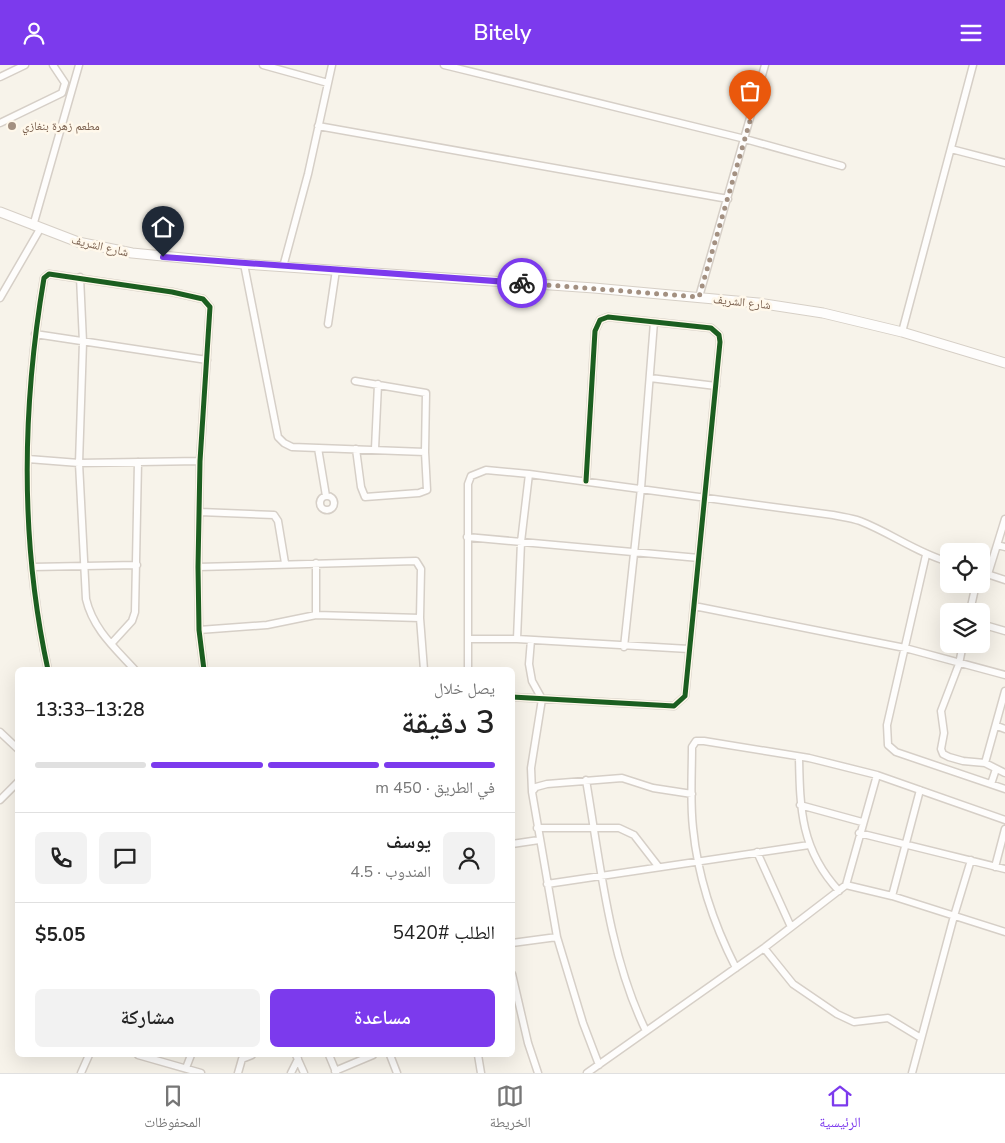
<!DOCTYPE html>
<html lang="ar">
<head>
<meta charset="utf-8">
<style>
  :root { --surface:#fff; --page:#f2f2f2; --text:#222; --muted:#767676; --line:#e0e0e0; --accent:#7c3aed }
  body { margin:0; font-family:"Nunito Sans","Noto Naskh Arabic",sans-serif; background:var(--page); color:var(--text); direction:rtl; height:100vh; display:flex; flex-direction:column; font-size:19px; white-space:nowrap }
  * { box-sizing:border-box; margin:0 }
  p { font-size:16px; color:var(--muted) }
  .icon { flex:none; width:28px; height:28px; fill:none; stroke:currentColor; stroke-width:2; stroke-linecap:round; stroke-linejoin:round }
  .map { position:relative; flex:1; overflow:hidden; direction:ltr }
  .panel { position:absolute; left:15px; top:602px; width:500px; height:390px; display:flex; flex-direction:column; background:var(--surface); border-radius:8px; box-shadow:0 5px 20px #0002; direction:rtl }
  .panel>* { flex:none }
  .tools { position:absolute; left:940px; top:478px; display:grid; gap:10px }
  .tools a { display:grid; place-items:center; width:50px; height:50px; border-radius:8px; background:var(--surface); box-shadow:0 5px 20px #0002; font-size:25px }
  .pin { position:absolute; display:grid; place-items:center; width:42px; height:42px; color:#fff; margin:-51px -21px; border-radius:50% 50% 50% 0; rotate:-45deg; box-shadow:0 0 5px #0007 }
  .pin .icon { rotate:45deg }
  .courier { position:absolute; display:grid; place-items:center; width:50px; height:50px; margin:-25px; border:4px solid #7c3aed; border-radius:50%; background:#fff; color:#222; box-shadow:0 1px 6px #0007 }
  .summary em { font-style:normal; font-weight:600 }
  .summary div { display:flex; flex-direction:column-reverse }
  .summary { display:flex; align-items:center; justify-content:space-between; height:85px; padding:0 20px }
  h1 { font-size:32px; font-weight:600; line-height:38px }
  .bar { display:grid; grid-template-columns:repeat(4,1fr); gap:8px 5px; align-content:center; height:60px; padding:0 20px }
  .bar i { height:6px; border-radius:4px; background:var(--line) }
  .bar .current { background:var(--accent) }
  .bar p { grid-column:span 4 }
  .line { display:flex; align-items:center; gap:12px; padding:0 20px; border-top:1px solid var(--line) }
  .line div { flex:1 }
  .round { display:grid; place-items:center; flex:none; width:52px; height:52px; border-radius:8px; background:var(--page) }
  .button { display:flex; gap:10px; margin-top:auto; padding:10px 20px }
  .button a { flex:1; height:58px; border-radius:8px; background:var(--accent); color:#fff; font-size:20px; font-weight:600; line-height:58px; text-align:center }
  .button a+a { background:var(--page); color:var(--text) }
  header { display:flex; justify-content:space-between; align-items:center; height:65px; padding:0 20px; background:var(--accent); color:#fff; font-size:22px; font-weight:600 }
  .dock { display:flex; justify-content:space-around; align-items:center; height:70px; border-top:1px solid var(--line); background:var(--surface); font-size:14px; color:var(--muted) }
  .dock a { display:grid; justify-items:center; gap:2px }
  .dock .current { color:var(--accent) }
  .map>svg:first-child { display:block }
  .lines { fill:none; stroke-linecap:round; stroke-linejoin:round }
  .minor-casing { stroke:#d6cfc7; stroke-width:9 }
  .secondary-casing { stroke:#d6cfc6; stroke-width:11 }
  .minor { stroke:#fefdfc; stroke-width:6 }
  .secondary { stroke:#fefdfc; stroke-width:9 }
  .cycleway-casing { stroke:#fff8eb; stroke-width:8 }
  .cycleway { stroke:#1b5e20; stroke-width:5 }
  .done { stroke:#a39081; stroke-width:5; stroke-dasharray:0 9 }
  .route { stroke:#7c3aed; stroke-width:6 }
  .poi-dot { fill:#a39081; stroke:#fff8eb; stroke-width:2 }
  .labels { text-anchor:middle; stroke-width:5; stroke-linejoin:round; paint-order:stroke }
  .poi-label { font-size:12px; fill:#765b49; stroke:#fff8eb; text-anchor:start }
  .street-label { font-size:12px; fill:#765b49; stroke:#fff8eb }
</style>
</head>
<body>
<header><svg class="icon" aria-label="menu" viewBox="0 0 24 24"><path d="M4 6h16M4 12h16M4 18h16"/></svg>Bitely<svg class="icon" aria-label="person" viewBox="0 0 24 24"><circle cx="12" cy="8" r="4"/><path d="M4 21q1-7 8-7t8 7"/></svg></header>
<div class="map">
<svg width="1005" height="1008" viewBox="0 0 1005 1008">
  <rect width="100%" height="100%" fill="#f7f3ea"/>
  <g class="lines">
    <defs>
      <path id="minor" d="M263 0 328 18
        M444 0 745 74 842 101
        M0 12 25 0
        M0 58 62 28 65 18 53 0
        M318 61 728 134
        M951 84 1005 98
        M33 161 79 0
        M244 199 278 372 284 378 292 382 425 387
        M283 202 308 109 332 0
        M80 212 83 277 79 398 86 534C93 564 115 583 135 605
        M699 232 765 0
        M0 233 40 164
        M328 259 336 205
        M902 267 973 0
        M35 269 207 295
        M650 313 716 321
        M355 316 426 328 425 387 427 425 419 428 365 432 361 422 356 384
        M318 383 326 431
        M375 384 378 319
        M28 394 79 398 200 396
        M320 438a7 7 0 1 1 14 0a7 7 0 1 1-14 0Z
        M200 447 274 450 278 456 285 498
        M467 472 699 493
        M997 480 1005 454
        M926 490 887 660 888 680 896 687 1005 724
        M32 502 137 500
        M198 502 416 496 421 504 420 553 424 605
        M981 507 1005 515
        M988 509 997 480 1005 482
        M694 541 905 583 1005 610
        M970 546 976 519
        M316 550V498
        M981 559 1005 566
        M199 565 267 560 316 550 420 553
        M468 574H517L689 584
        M517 574 521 477 529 409 833 450C842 452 851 453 860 456 891 468 917 488 949 497
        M531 575 529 599 532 616 542 634 531 703 532 727
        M111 579 132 556 135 547 138 397
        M963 579 959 599 941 646 944 668 941 684 943 689 949 692 963 696 985 698 1005 708
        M624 582 641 423 654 257
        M48 605C20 476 22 343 44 213L49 209 172 227 203 234 210 242 200 396 198 502 199 565 204 605
        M468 605V419L471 411 486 405 529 409
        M512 632 674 641 685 631 720 277 719 270 711 263 608 252 600 255 595 266 586 416
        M997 661 1005 664
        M0 667 18 684
        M799 692C800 745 801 785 839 826
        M985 698 1005 626
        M586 715C600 797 609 891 646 966
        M991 719 996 704
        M0 735 18 717
        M800 740 862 757
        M537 763H619L634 770 658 801
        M859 768 1005 804
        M512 779 539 775
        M757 787 791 862
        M995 802 1005 764
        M547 819 809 780
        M846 820 892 831 1005 867
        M892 831 920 725
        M512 878 557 872
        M764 883 793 919 837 949 854 957 888 953 921 973
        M736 903C713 858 698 814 693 763 690 737 692 709 692 682L696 676H704L809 693 877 710 1005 755
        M512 909 528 978 538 1008
        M138 990 201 1008
        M296 990 304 1008
        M329 990 336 1007
        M390 990 397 1008
        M478 990 481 1008
        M599 1000 583 958 557 872 532 727 536 722 547 719 622 713 653 723 692 729
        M186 1003 191 990
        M335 1006 373 990
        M81 1008 89 990
        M238 1008 242 994 252 990
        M291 1008 298 994
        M587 1008 764 883 846 820 877 710
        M912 1008 954 851 971 795"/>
      <path id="secondary" d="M0 147 78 177 132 188 244 199 594 223 758 238 823 248 902 267 1005 298"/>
    </defs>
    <use href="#minor" class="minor-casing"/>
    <use href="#secondary" class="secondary-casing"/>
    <use href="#minor" class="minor"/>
    <use href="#secondary" class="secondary"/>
    <defs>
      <path id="cycleway" d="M48 605C20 476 22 343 44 213L49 209 172 227 203 234 210 242 200 396 198 502 199 565 204 605
        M512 632 674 641 685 631 720 277 719 270 711 263 608 252 600 255 595 266 586 416"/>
    </defs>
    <use href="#cycleway" class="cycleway-casing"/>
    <use href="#cycleway" class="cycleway"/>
  </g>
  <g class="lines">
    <path class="done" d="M522 218 699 232 750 56"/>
    <path class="route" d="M163 192 522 218"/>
  </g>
  <circle class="poi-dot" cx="12" cy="61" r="5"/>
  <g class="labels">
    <g class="poi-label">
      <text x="22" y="65">مطعم زهرة بنغازي</text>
    </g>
    <g class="street-label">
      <text transform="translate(100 181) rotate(13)" y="4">شارع الشريف</text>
      <text transform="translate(742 237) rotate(6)" y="4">شارع الشريف</text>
    </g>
  </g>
</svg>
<div class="tools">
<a><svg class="icon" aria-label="locate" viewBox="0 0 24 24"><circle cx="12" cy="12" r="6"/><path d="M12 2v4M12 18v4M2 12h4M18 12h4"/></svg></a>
<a><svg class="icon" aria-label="layers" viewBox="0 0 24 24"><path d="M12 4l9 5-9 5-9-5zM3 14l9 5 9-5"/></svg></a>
</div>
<div class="pin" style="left:750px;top:56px;background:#ea580c"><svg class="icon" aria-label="bag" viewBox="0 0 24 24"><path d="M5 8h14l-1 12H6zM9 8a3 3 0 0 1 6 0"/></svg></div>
<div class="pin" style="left:163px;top:192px;background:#1f2937"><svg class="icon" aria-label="home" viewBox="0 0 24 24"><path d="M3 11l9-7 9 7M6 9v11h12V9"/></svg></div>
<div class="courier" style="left:522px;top:218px"><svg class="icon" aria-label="bike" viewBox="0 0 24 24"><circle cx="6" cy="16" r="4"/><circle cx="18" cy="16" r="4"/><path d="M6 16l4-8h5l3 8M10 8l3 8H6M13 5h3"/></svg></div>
<section class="panel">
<div class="summary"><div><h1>3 دقيقة</h1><p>يصل خلال</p></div><em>13:28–13:33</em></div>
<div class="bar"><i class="current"></i><i class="current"></i><i class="current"></i><i></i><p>في الطريق · 450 m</p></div>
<div class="line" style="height:90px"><a class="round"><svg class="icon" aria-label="person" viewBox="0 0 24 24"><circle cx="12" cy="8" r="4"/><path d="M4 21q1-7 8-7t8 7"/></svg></a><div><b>يوسف</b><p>المندوب · 4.5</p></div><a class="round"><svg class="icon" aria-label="chat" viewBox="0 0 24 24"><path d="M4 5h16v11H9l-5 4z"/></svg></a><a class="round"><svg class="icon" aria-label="phone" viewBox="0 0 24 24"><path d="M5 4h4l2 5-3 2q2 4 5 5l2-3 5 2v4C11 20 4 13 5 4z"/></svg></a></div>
<div class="line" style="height:65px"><div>الطلب #5420</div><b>$5.05</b></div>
<div class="button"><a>مساعدة</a><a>مشاركة</a></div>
</section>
</div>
<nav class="dock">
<a class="current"><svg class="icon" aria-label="home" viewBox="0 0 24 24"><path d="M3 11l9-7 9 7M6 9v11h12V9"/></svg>الرئيسية</a>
<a><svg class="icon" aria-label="map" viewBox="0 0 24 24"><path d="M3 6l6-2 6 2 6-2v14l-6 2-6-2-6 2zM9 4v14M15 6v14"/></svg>الخريطة</a>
<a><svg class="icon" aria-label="saved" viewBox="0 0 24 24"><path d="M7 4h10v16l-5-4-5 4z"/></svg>المحفوظات</a>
</nav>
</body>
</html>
